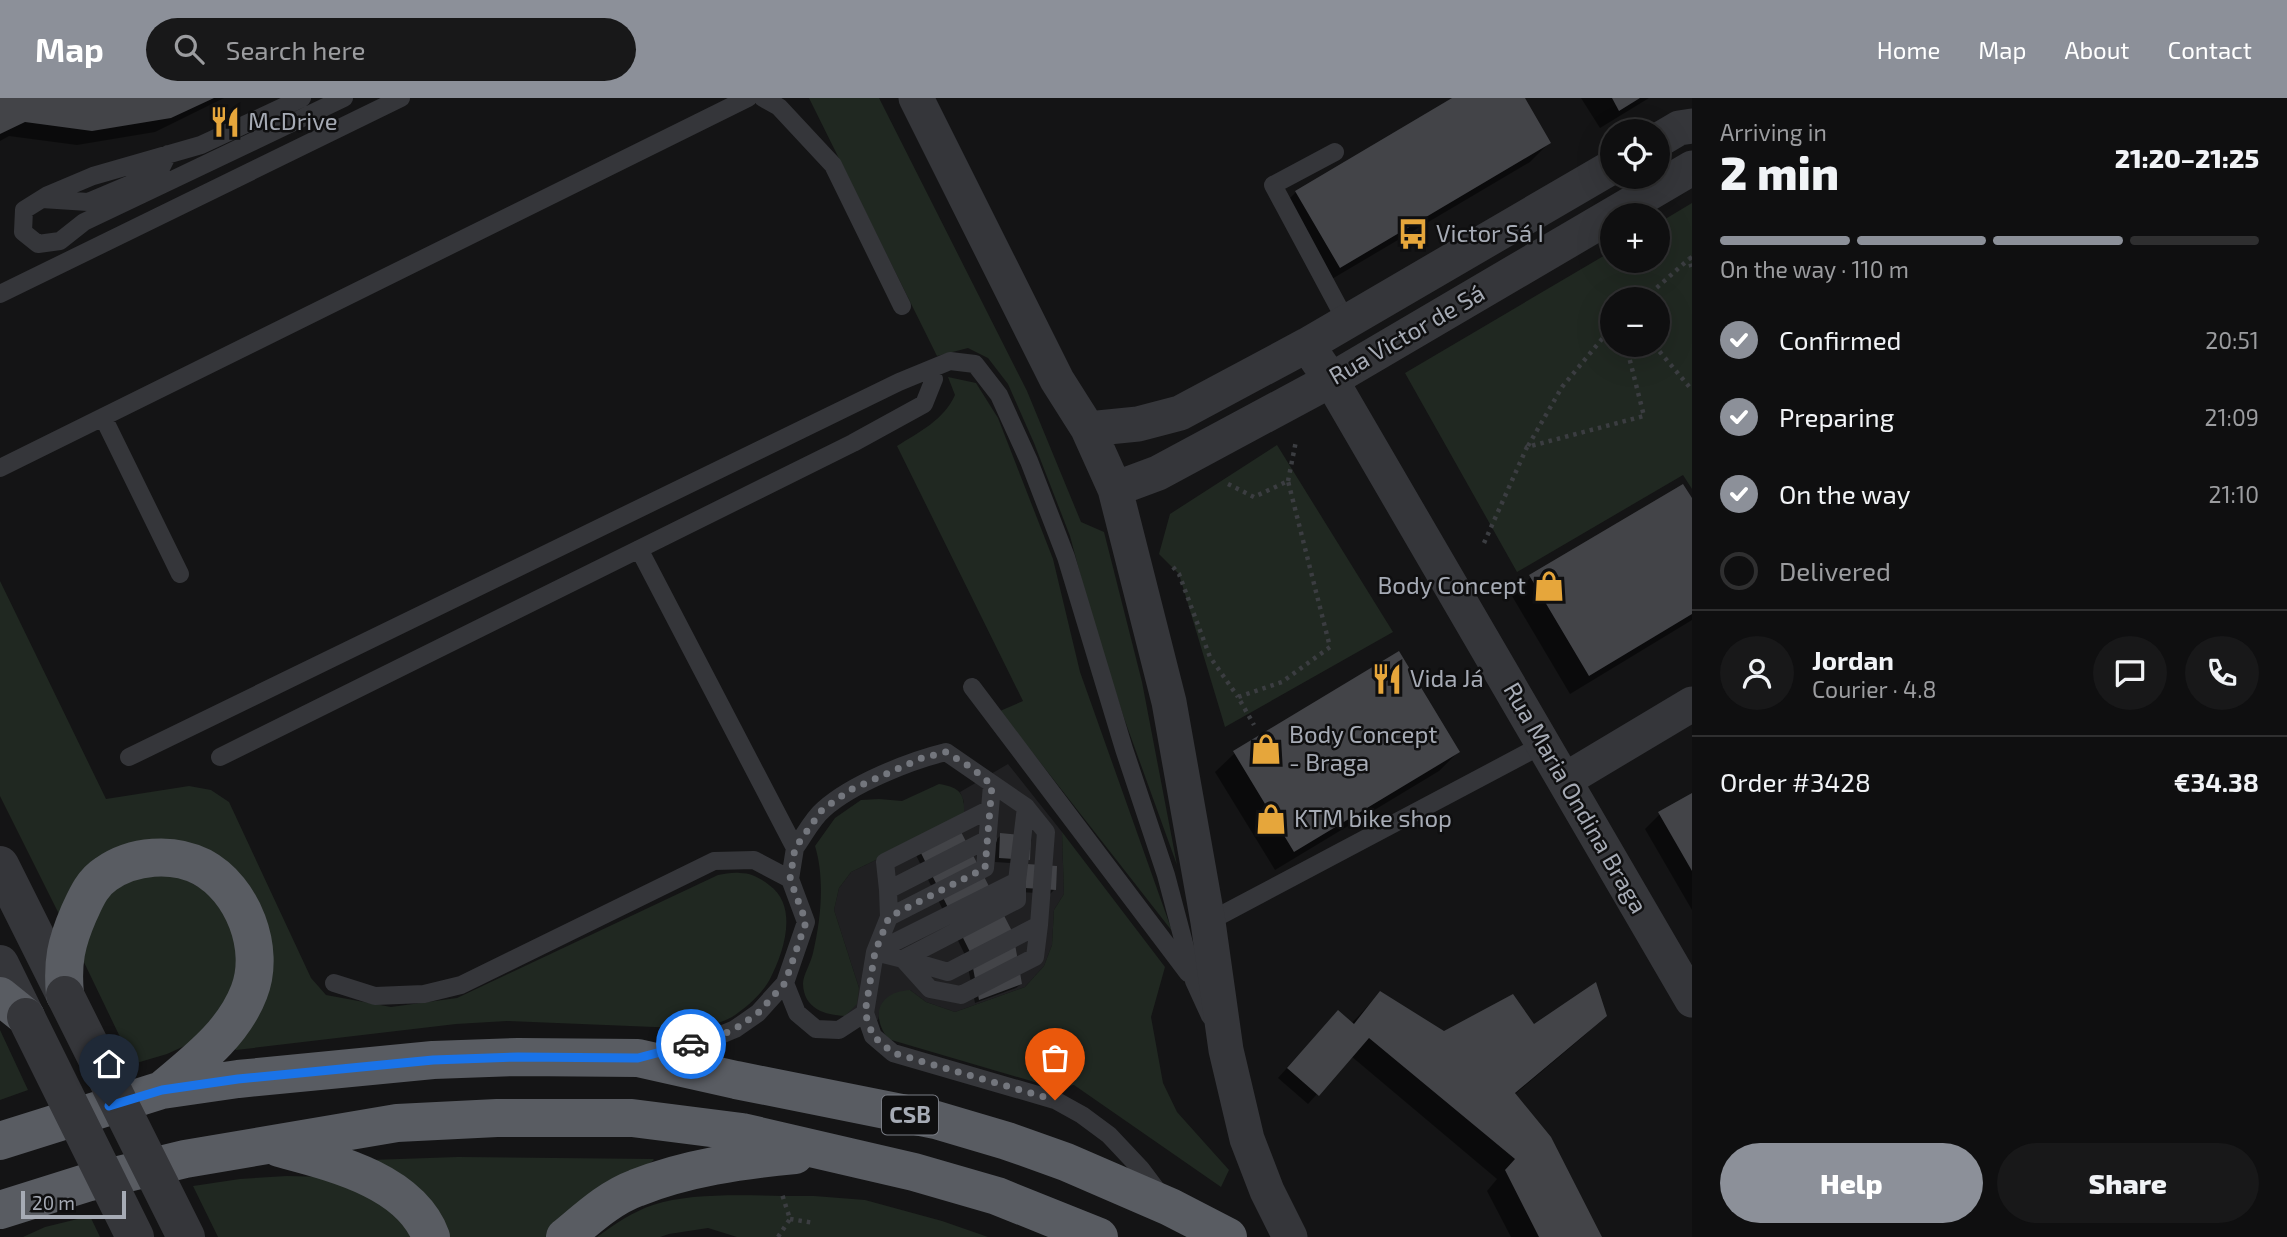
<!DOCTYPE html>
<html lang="en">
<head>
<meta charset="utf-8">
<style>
  :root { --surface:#0f0f10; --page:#181819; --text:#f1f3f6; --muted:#9b9c9f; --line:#2f2f30; --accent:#8c9099 }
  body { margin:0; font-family:"Exo 2",sans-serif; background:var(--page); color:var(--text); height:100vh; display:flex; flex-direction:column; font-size:26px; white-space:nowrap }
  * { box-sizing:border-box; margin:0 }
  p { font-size:23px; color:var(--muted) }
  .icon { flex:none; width:38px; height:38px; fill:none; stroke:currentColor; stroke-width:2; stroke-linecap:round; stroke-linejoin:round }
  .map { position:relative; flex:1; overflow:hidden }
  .panel { display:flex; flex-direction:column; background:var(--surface); width:595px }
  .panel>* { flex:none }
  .fabs { position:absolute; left:1600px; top:21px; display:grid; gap:14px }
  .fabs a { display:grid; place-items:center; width:70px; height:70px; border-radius:50%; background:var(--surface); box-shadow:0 7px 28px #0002,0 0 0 2px var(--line); font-size:35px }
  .scale { position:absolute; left:21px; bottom:18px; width:105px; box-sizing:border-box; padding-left:7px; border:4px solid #a6abb5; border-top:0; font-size:19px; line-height:24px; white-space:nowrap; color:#a6abb5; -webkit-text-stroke:5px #0f0f10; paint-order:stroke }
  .pin { position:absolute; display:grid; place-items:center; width:60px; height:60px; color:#fff; margin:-72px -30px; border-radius:50% 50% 50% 0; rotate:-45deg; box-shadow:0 0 7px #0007 }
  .pin .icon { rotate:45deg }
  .courier { position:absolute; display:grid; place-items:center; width:70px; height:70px; margin:-35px; border:5px solid #1a73e8; border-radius:50%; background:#fff; color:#222; box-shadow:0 2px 9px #0007 }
  .headline em { font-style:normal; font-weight:800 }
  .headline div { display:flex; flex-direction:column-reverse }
  .headline { display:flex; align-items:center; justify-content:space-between; height:119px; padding:0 28px }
  h1 { font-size:46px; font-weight:800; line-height:52px }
  .bar { display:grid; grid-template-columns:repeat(4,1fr); gap:10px 7px; align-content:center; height:84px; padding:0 28px }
  .bar i { height:9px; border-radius:5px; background:var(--line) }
  .bar .on { background:var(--accent) }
  .bar p { grid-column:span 4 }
  .line { display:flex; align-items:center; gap:18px; padding:0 28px; border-top:2px solid var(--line) }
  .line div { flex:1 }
  .round { display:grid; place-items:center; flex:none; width:74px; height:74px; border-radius:37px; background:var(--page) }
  ol { padding:0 28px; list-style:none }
  li { display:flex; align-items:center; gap:21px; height:77px }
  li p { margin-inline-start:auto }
  li .icon { padding:7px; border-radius:50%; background:var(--accent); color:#fff; stroke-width:4 }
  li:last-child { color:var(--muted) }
  li i { width:38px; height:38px; border:4px solid var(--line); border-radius:50% }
  .cta { display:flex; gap:14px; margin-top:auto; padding:14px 28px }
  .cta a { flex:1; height:80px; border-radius:42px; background:var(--accent); color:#fff; font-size:28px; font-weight:800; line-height:80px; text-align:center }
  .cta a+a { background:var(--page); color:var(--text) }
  header { display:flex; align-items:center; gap:42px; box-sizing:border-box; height:98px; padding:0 35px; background:var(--accent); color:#fff }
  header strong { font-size:33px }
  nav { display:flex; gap:38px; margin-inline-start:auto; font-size:24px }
  .search { width:490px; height:63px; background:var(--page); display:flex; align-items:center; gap:18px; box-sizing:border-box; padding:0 24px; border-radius:38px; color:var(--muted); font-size:26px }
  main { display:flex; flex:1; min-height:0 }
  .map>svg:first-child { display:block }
  .built { fill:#202022 }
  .green { fill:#202821; fill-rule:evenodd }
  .shadow { fill:#0007 }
  .building { fill:#434448 }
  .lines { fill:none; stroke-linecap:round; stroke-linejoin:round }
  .path { stroke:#3b3d41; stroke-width:4.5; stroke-dasharray:3.5 5; stroke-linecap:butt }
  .service { stroke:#35363a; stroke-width:18 }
  .minor { stroke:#35363a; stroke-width:35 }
  .tertiary { stroke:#35363a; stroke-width:38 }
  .trunk { stroke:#595c62; stroke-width:38 }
  .tertiary-bridge { stroke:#35363a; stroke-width:38 }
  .done { stroke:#73767d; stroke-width:7; stroke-dasharray:0 12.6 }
  .route { stroke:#1a73e8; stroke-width:9 }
  .labels { text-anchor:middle; stroke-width:5; stroke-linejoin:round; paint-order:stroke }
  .shield { fill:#0f0f10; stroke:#797c84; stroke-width:2 }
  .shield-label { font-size:23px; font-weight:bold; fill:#a6abb5 }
  .poi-label { font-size:24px; fill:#a6abb5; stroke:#0f0f10; text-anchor:start }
  .street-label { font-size:24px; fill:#a6abb5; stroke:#0f0f10 }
</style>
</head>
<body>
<header>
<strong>Map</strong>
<div class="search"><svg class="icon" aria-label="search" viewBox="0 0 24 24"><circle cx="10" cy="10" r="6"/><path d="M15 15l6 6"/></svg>Search here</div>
<nav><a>Home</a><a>Map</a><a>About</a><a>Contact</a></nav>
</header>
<main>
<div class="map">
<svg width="1692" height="1139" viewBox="0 0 1692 1139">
  <rect width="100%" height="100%" fill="#141415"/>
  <path class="built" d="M1008 666 1062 734 1064 796 1054 812 1052 847 1044 868 1025 889 955 914 926 904 910 892 883 904 878 922 845 918 859 890 834 812 839 790 851 774 956 723 964 704 960 694Z"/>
  <path class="green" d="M809 0H879L1027 293 1081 424 1104 434 1142 584 1177 767 1124 620 1094 528 1070 438 1034 345 1008 286 988 260 968 250 937 258Z
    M1692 105V391L1683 377 1517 474 1405 275 1612 153V163H1657V126ZM1612 201H1657V247H1612Z
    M948 279 976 285 998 320 1053 461 1080 574 1172 833 1000 613 1023 603 897 348C919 334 944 322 955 297Z
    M1277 347 1393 534 1225 629 1179 476 1159 456 1170 416Z
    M0 483 106 701 189 688 211 692 229 704 311 880 326 897 391 909 457 900 718 777C725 776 733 774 740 775 751 775 760 780 769 787 799 808 784 854 770 881 762 896 746 910 732 919 716 928 697 929 679 930L507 923 456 926 236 952 234 950 265 899 196 749 61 820 0 698Z
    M939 686C959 689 965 695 964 715L956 723 851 774 839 790 834 812 859 890 857 906 845 918C825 917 804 911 803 886 803 877 811 865 813 855 821 821 825 781 815 748L835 720 861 702 879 701 902 703Z
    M1062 734 1165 869 1151 919 1163 985 1177 1014 1229 1072 1221 1089 1074 987 1055 990 888 941C870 916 879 894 910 892L926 904 955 914 1025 889 1044 868 1052 847 1054 812 1064 796Z
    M175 776 213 797 238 838 234 894 191 945 167 956 133 966 81 858 85 834 118 782Z
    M0 932 28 992 0 1002Z
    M458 1059 653 1061 654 1062 547 1139H447L370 1062Z
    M287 1078 326 1079 381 1100 417 1139H218L193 1088 240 1081Z
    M814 1098 865 1102 942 1123 988 1139H737L708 1130 669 1136 660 1139H597C615 1126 632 1114 653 1107 698 1092 765 1099 814 1098Z
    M90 1118 100 1139H23L45 1129Z"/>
  <path class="shadow" d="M0 0H224L155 34 77 47 9 38 0 43Z
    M1456 0H1523L1549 45 1530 64 1320 188 1277 113 1296 94Z
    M1581 0H1649L1600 30Z
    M1692 404V522L1570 596 1512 498 1531 479Z
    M1458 654 1439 673 1275 772 1215 674 1235 655Z
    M1692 697V812L1645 731 1660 716Z
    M1001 737 1024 766 995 764 996 742Z
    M918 748 1021 886 1016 890 975 905 966 859 914 753Z
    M1023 772 1054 792 1050 796 1021 794Z
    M1380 895 1444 935 1533 928 1605 917 1585 937 1514 997 1600 1139H1511L1487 1093 1497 1081 1351 958 1308 1006 1278 980 1328 924 1351 926Z"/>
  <path class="building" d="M0 0H214L171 20 92 33 25 24 0 36Z
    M1452 0H1525L1551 45 1340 170 1295 93Z
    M1612 0H1640L1619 13Z
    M1683 386 1692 400V516L1589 578 1529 477Z
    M1399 553 1460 654 1294 754 1233 653Z
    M1692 695V773L1658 714Z
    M957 726 1013 835 1022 886 979 902 970 854 917 747Z
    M1000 735 1031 738 1030 762 999 760Z
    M1027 766 1057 768 1056 792 1025 790Z
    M1596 884 1607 918 1515 995 1551 1039 1602 1139H1539L1505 1072 1515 1061 1369 940 1319 998 1287 970 1338 912 1354 926 1380 893 1444 933 1513 896 1534 926Z"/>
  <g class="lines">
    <path class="path" d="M1692 159 1689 161 1692 171
      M1644 201 1689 161
      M1654 247 1692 292
      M1528 348 1562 289 1612 229
      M1288 383 1296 343
      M1228 386 1254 399 1288 383 1330 549 1282 584 1238 599 1254 627
      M1484 445 1527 349 1644 318 1626 247
      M1173 469 1179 476 1210 559 1238 599
      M790 1121 814 1125
      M778 1139 790 1121 781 1093"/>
    <path class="service" d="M302 0 201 47 93 78 48 97 24 112 23 134 38 146 60 143 84 124 344 0
      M763 0 779 9 833 67 902 208
      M1335 54 1273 87 1346 223
      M42 101 88 104 159 74 168 56
      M0 196 401 0
      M103 319 180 476
      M0 370 748 0
      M639 451 795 750 790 781
      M972 589 1188 875
      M129 659 899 284 950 263 975 266 999 297 1029 363 1066 459 1124 651 1166 777 1194 883 1210 918
      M220 659 853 345 924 306 934 281
      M992 687 985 770 889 819 875 854 903 861 1017 802V783
      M1026 709 1046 734 1039 827 948 874 903 861 930 891 961 897 1035 859 1039 827
      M795 750C804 738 812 721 824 711 852 686 909 663 946 654L1026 709 1017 783 875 854 865 915 873 938 893 955 1055 1002 1082 1017 1109 1037 1141 1071 1159 1095
      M888 792 885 764 990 711
      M889 819 888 792 988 741
      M1208 824 1544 646
      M334 885 375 898 424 896 461 887 714 763 754 762 790 781 806 824 785 885 758 915 735 931 711 941 655 955
      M785 885 797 915 816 931 839 932 865 915"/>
    <path class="minor" d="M916 0 1057 282 1088 331 1115 391 1169 604 1208 824 1226 952 1247 1041 1267 1093 1290 1139
      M1657 43 1679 30 1692 28
      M1307 247 1331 282 1692 902
      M1088 331 1138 326 1180 315 1307 247 1612 69
      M1115 391 1158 375 1331 282 1692 70
      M1565 682 1692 606"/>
    <path class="tertiary" d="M0 767 65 897
      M0 866 26 919"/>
    <path class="trunk" d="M65 897C62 864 66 845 79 815 86 800 92 785 106 776 133 757 173 754 202 769 243 791 266 851 249 894 233 936 195 964 162 992
      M0 898 26 919
      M0 1043 162 992 238 981 433 962 518 959 638 960 736 982 936 1022 1007 1043 1066 1064 1170 1109 1228 1139
      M279 1050C331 1064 410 1082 431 1139
      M0 1112 86 1085 185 1061 397 1025 497 1020H632L742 1034 914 1074 997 1098 1099 1139
      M565 1139C587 1121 609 1100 636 1090 686 1070 742 1062 795 1057"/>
    <path class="tertiary-bridge" d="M65 897 186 1139
      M26 919 135 1139"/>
  </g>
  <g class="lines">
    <path class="done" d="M691 946 711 941 735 931 758 915 785 885 806 824 790 781 795 750 822 712 850 692 922 660 946 654 972 670 992 687 985 770 889 819 875 854 865 915 873 938 893 955 1055 1002"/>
    <path class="route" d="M109 1008 162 992 238 981 433 962 518 959 638 960 691 946"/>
  </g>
  <defs>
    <symbol id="restaurant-bare" viewBox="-9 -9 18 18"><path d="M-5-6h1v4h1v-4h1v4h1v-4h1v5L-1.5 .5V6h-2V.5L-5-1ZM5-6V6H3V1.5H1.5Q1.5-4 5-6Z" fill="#e6a63b" stroke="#0f0f10" stroke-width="2.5" paint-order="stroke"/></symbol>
    <symbol id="bus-bare" viewBox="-9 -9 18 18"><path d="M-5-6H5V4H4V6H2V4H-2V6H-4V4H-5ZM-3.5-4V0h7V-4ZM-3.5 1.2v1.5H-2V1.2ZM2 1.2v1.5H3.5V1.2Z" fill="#e6a63b" stroke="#0f0f10" stroke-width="2.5" paint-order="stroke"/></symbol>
    <symbol id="shop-bare" viewBox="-9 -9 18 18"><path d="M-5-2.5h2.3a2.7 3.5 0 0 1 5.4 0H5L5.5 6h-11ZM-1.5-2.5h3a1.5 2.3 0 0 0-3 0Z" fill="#e6a63b" stroke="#0f0f10" stroke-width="2.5" paint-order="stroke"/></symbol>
  </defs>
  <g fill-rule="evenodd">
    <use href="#restaurant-bare" x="203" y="2" width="44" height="44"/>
    <use href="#bus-bare" x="1391" y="114" width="44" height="44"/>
    <use href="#shop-bare" x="1527" y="466" width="44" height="44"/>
    <use href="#restaurant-bare" x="1365" y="559" width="44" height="44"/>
    <use href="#shop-bare" x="1244" y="629" width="44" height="44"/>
    <use href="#shop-bare" x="1249" y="699" width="44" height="44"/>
  </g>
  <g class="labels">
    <rect class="shield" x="882" y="997.5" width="56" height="39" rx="5"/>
    <g class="shield-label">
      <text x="910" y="1025">CSB</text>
    </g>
    <g class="poi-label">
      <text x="248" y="32">McDrive</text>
      <text x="1436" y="144">Victor Sá I</text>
      <text x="1526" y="496" text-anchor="end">Body Concept</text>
      <text x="1410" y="589">Vida Já</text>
      <text x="1289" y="645">Body Concept<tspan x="1289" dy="28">- Braga</tspan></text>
      <text x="1294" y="729">KTM bike shop</text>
    </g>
    <g class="street-label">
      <text transform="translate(1407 237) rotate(-30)" y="8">Rua Victor de Sá</text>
      <text transform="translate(1575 700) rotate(60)" y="8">Rua Maria Ondina Braga</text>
    </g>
  </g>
</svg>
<div class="fabs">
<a><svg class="icon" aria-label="locate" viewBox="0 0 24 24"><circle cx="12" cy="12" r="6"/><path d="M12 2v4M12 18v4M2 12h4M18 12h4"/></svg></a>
<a>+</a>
<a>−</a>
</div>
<div class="scale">20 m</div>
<div class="pin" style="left:1055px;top:1002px;background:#ea580c"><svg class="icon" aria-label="bag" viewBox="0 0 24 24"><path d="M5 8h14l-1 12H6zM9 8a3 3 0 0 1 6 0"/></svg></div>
<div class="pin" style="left:109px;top:1008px;background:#1f2937"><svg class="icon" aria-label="home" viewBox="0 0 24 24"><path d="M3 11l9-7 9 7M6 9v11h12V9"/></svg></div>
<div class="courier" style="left:691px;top:946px"><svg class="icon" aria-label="car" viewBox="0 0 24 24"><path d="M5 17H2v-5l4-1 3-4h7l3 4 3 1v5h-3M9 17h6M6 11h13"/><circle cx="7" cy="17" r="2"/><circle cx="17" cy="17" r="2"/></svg></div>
</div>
<section class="panel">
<div class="headline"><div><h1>2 min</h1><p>Arriving in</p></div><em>21:20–21:25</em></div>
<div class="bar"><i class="on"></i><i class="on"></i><i class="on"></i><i></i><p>On the way · 110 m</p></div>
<ol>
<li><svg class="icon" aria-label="check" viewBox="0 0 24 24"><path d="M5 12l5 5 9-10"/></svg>Confirmed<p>20:51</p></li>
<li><svg class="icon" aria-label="check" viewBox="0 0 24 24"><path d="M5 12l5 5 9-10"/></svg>Preparing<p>21:09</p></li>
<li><svg class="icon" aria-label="check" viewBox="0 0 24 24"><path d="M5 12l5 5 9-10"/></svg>On the way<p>21:10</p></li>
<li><i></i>Delivered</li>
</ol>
<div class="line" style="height:126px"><a class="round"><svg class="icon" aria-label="person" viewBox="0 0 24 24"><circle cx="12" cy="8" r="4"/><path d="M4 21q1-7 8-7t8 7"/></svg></a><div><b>Jordan</b><p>Courier · 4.8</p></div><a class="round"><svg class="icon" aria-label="chat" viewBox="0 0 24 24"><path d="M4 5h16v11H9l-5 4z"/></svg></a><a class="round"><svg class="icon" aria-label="phone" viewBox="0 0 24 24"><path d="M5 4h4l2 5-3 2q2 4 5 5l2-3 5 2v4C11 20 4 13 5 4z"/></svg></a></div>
<div class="line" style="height:91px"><div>Order #3428</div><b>€34.38</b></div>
<div class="cta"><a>Help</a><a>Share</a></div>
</section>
</main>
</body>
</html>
